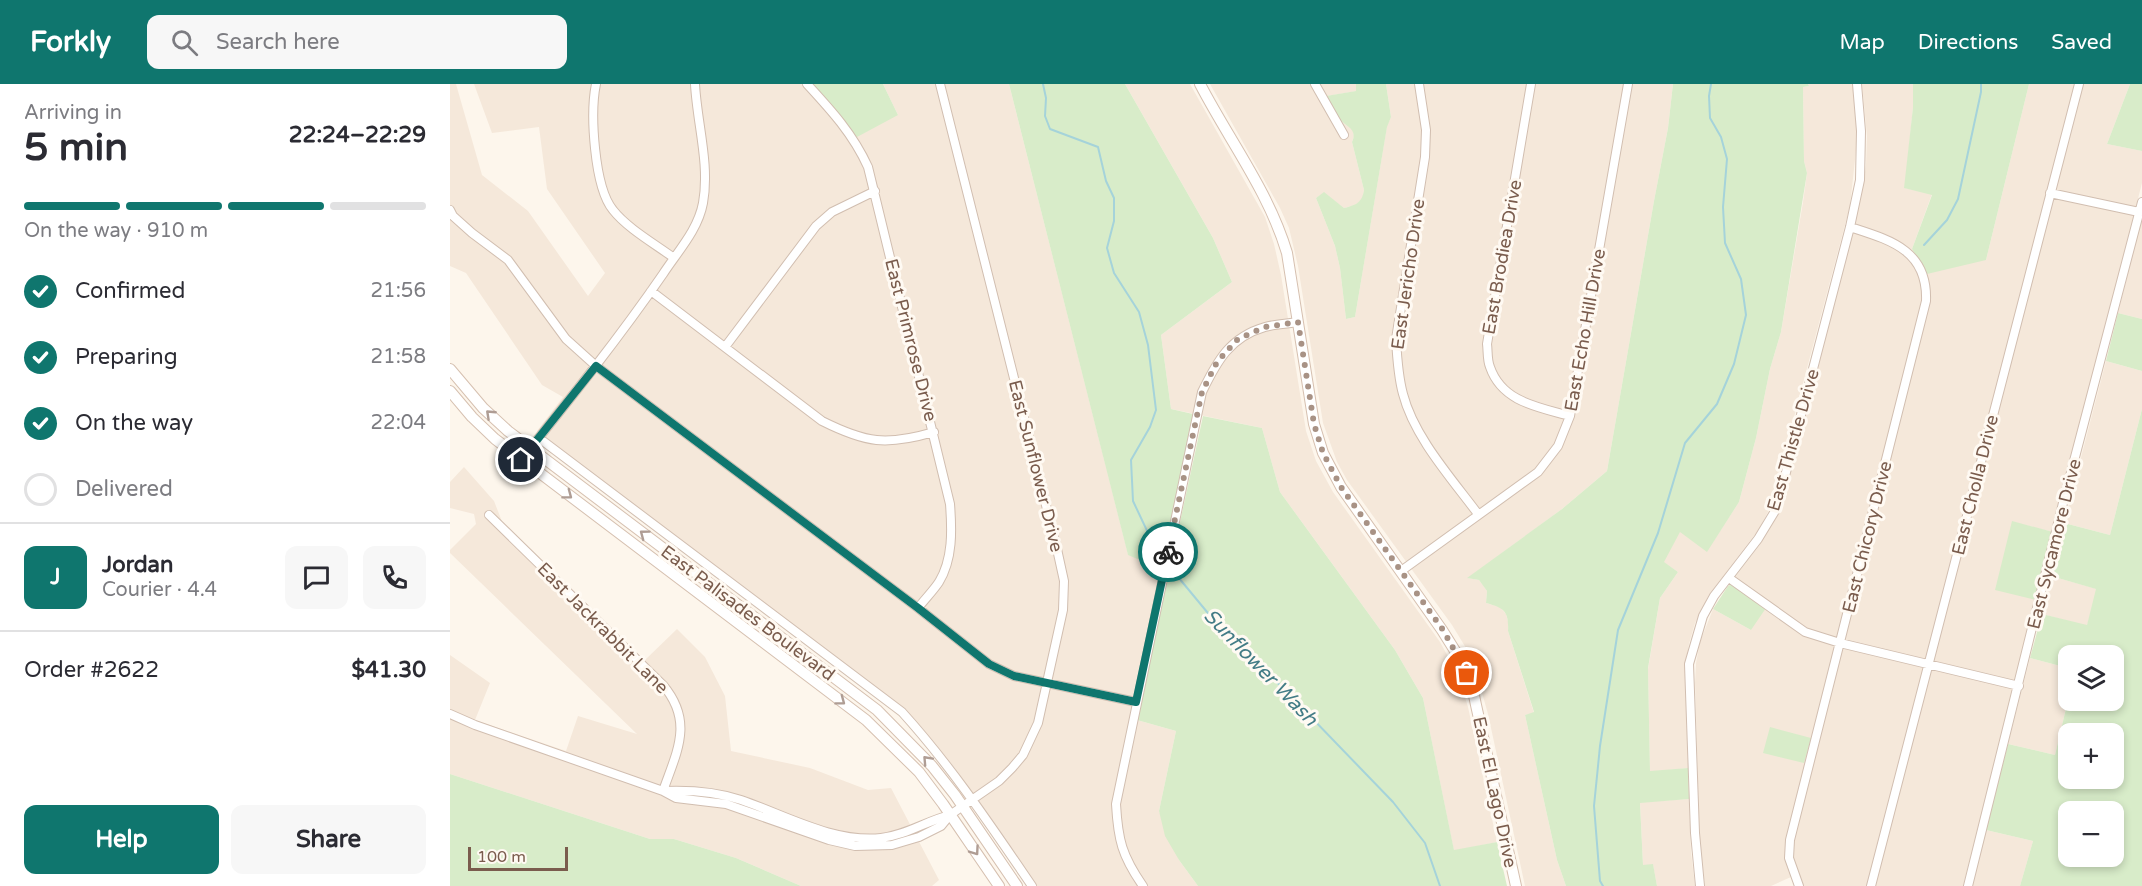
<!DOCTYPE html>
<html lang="en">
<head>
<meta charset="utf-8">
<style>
  :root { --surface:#fff; --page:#f7f7f7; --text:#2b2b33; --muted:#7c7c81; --line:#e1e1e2; --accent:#0f766e }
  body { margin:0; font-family:"Varela Round",sans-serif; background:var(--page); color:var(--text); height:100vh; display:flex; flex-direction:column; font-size:22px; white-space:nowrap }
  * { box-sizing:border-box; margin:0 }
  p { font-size:20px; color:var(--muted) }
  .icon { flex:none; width:33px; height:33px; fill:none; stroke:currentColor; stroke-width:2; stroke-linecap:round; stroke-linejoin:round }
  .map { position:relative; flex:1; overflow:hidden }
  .details { display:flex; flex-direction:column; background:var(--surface); width:450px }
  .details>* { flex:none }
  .tools { position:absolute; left:1608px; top:561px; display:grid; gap:12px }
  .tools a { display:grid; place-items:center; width:66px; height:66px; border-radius:12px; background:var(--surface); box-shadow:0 3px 9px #0003; font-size:30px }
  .scale { position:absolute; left:18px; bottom:15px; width:100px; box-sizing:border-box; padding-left:6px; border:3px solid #7a5c4d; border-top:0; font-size:16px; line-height:21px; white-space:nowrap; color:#7a5c4d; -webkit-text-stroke:4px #fffaf3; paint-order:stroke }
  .pin { position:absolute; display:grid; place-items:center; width:51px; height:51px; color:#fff; margin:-26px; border:3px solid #fff; border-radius:50%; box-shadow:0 2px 6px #0007 }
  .courier { position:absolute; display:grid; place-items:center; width:60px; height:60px; margin:-30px; border:4px solid #0f766e; border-radius:50%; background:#fff; color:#222; box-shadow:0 2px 8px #0007 }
  .overview em { font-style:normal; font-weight:700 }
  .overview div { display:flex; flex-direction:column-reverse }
  .overview { display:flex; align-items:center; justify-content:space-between; height:102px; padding:0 24px }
  h1 { font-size:39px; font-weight:700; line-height:45px }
  .bar { display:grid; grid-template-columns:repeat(4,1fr); gap:9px 6px; align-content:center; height:72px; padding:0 24px }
  .bar i { height:8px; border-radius:4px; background:var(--line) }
  .bar .active { background:var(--accent) }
  .bar p { grid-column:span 4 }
  .line { display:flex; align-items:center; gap:15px; padding:0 24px; border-top:2px solid var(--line) }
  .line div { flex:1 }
  .round { display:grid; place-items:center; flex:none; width:63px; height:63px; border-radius:12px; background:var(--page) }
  ol { padding:0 24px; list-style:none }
  li { display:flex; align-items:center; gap:18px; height:66px }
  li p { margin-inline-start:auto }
  li .icon { padding:6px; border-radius:50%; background:var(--accent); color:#fff; stroke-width:4 }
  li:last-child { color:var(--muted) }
  li i { width:33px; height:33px; border:3px solid var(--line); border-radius:50% }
  .cta { display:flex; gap:12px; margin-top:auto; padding:12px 24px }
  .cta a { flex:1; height:69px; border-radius:12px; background:var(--accent); color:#fff; font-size:24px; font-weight:700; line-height:69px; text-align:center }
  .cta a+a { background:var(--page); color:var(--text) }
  header { display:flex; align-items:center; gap:36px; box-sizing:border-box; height:84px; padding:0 30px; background:var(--accent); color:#fff }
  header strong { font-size:28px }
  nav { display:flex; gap:33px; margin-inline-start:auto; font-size:21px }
  .search { width:420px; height:54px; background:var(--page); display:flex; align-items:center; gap:15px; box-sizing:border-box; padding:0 21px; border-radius:12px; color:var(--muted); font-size:22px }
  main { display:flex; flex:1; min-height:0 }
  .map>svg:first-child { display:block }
  .residential { fill:#f5e8da }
  .green { fill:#d8ecc9; fill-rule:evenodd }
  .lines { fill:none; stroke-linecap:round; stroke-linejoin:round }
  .stream { stroke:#a5d3da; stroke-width:2 }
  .street-casing { stroke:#d1beb0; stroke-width:10 }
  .secondary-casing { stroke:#d6c0b0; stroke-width:12 }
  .street { stroke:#fff; stroke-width:8 }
  .secondary { stroke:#fff; stroke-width:10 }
  .oneway { stroke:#af9d94 }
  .done { stroke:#a89285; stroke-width:6; stroke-dasharray:0 10.8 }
  .route { stroke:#0f766e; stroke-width:8 }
  .labels { text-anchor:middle; stroke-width:6; stroke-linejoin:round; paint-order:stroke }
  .street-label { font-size:18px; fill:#7a5c4d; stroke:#fffaf3 }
  .water-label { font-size:20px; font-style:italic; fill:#437c86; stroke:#fffaf3 }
</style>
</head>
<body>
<header>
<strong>Forkly</strong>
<div class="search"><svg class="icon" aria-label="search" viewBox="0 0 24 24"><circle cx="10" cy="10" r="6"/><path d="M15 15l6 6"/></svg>Search here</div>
<nav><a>Map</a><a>Directions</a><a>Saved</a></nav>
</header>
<main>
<section class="details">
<div class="overview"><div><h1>5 min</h1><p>Arriving in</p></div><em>22:24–22:29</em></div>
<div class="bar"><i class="active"></i><i class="active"></i><i class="active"></i><i></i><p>On the way · 910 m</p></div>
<ol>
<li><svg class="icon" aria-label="check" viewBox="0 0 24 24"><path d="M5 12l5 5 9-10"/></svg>Confirmed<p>21:56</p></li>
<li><svg class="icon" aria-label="check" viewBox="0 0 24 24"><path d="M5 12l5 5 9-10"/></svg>Preparing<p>21:58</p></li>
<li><svg class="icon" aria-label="check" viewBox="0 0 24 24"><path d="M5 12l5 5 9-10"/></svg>On the way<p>22:04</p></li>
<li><i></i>Delivered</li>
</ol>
<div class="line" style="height:108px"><b class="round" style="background:var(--accent);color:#fff">J</b><div><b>Jordan</b><p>Courier · 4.4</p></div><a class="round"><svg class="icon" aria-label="chat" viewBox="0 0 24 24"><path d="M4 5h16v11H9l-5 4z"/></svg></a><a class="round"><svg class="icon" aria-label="phone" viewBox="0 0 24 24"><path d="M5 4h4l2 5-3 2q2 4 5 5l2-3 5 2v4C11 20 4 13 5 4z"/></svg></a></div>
<div class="line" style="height:78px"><div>Order #2622</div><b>$41.30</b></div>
<div class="cta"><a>Help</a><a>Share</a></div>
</section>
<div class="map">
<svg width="1692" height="802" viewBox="0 0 1692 802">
  <rect width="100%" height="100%" fill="#fdf6ec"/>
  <path class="residential" d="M0 0H6L32 91 78 127 138 212 155 189 97 105 89 43 42 49 24 0H362L448 31 433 0H559L678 470 719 488 687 636 726 647 709 727 729 776 748 802H587L504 683 472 644 431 607 87 347 113 313 92 301 16 189 0 182Z
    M675 0H740L815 133 824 160 831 191 856 347 866 377 883 408 990 558 1008 591 1018 623 1047 758 1004 767 973 614 945 566 830 408 812 344 721 325 711 251 782 198 763 154Z
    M760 0H906L907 7 877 12 892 38 903 46 904 52 902 58 914 106 913 114 906 121 894 124 874 109 866 114 885 162 890 184 896 235 905 233 937 42 941 33 936 0H1223L1218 44 1204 117 1157 387 1112 425 1018 494 1029 496 1033 501 1037 507 1036 519 1050 523 1056 530 1058 537V547L1084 629 1075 631 1107 776 1116 802H1075L1038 630 1025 584 1016 564 1002 541 897 396 887 378 873 339 848 182 839 144 830 124Z
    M1358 0H1402L1406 24 1407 57 1400 122 1320 424 1309 445 1259 511 1245 539 1239 560 1235 585 1238 684 1200 688 1198 585 1210 514 1228 488 1213 478 1230 447 1257 467 1289 418 1306 354 1320 285 1331 248 1353 118 1357 89 1354 77 1353 3 1359 2Z
    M1412 0H1463V23L1455 104 1482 110 1462 165 1470 176H1536L1579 0H1680L1657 60 1692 67V99L1603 448 1562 438 1586 516 1513 802H1345L1341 793 1321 802H1255L1250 763 1245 599 1246 579 1250 558 1263 525 1301 546 1282 501 1278 502 1309 462 1323 438 1335 408 1411 113 1416 81 1417 52Z
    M1692 133V235L1668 229Z
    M1656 277 1692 287V325L1660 451 1614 439Z
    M14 383 44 417 53 440 194 577 227 545 255 573 275 612 281 667 360 684 418 706 441 704 489 796 482 802H351L286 774 224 755H200L0 690V571L40 599 25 636 116 667 128 632 187 650 0 469V466L26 440 24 430 0 424V398Z
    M1601 492 1647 505 1637 542 1592 530Z
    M1580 574 1618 584V616L1605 671 1558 660Z
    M1239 715 1241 768 1245 802H1207L1203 781H1193L1190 718Z
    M1536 746 1583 757 1570 802H1522Z"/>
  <path class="green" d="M362 0H433L448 31 407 53Z
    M559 0H675L763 154 782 198 711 251 721 325 743 330 711 485 678 471Z
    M906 0H936L941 33 937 43 905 233 896 235 890 184 885 162 866 114 874 108 894 124C906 121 912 119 914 106L902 58C908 44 896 44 889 34 884 28 880 20 876 12L906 7Z
    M1223 0H1358L1359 2 1353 3 1354 77 1357 89 1331 248 1320 285 1306 354 1289 418 1257 468 1230 448 1214 478 1228 488 1210 514 1198 584 1200 687 1238 684 1239 715 1190 719 1193 781 1203 780 1207 802H1116L1107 776 1075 631 1084 628 1058 547C1059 527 1054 524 1036 519L1037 507 1029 496 1017 494 1112 425 1157 387 1204 117 1218 44Z
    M1463 0H1579L1536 176 1477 190 1462 165 1482 111 1454 104 1463 23Z
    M1680 0H1692V67L1657 60Z
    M1668 229 1692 235V287L1656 277Z
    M1692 325V802H1570L1583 757 1536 746 1558 660 1605 671 1618 616H1664V572H1618V584L1580 574 1592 530 1637 541 1646 505 1601 492 1614 439 1660 451ZM1618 650H1664V694H1618ZM1618 728H1664V772H1618Z
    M753 332 812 344 830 408 945 566 973 614 1004 766 1047 758 1057 802H748L729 776 715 752 709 727 726 647 687 636Z
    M1562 437 1603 448 1586 516 1545 506Z
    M1282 500 1316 524 1301 546 1263 525 1278 502Z
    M1320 643 1361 654 1354 679 1313 669Z
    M0 690 200 755H224L286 774 351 802H0Z"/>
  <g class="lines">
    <path class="stream" d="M593 0 596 14 595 32 600 45 648 63 656 97 664 114V137L657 164 664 189 689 228 698 261 706 326 700 343 681 376 683 417 708 470 713 476
      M1474 161 1497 136 1508 115 1531 8V0
      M719 482 786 563 831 602 943 718 975 759 990 802
      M1153 802 1150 797 1144 722 1150 662 1168 546 1208 449 1235 359 1267 320 1284 280 1296 231 1291 195 1275 159 1273 123 1277 75 1271 53 1260 34 1259 12 1261 0"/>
    <defs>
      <path id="street" d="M146 0C140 29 144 103 163 126 177 144 205 160 224 174
        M357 0C381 26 403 50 418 83L500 420C502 446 503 475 489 498 483 507 475 515 468 524
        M865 0 894 51
        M969 0 976 46 975 73 946 255C947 273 948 292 953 310 964 353 1002 395 1028 430
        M1081 0 1037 260C1038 267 1037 276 1040 283 1052 318 1088 323 1120 332
        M1600 109 1689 128
        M0 126 3 132 22 149 58 176 116 255 146 282 468 524 539 580 564 592 686 618
        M201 207 372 337C416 359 436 362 484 348
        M275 263 366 142 382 128 425 107
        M89 354 452 628C501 682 541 742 582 802
        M71 376C120 315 169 254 213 190 228 167 248 146 253 119 260 80 247 39 245 0
        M39 431 213 601C244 638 227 667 213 707
        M951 487 1088 388 1108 362 1120 332 1178 0
        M1279 494 1355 548 1390 559 1569 602
        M0 630 25 641 213 707 226 714 276 720 379 756 405 762 442 761 469 753 491 742 500 731 549 697 562 684 573 671 588 639 613 526 614 497 607 465 490 0
        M214 707C239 706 267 708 291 716 335 731 383 759 431 754 457 751 476 737 500 731
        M693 802C672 772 668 756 666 720L752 308C767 277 780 253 815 243 825 240 837 240 848 238
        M1250 802 1245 749 1239 580 1253 532 1264 512 1308 455 1325 427 1334 396 1400 143 1410 96 1411 47 1407 0
        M1349 802 1339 774 1340 756 1476 217C1478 166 1440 156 1400 143
        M1421 802 1629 0
        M1518 802 1614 415 1692 118"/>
      <path id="secondary" d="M750 0C779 56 819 108 837 169L864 340 873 369 891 403 992 546 1012 578 1022 602 1026 621 1066 802
        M0 285 33 324 58 347 427 626 482 682 505 711 567 802
        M0 307 22 333 45 355 416 636 469 688 493 720 549 802"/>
    </defs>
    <use href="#street" class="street-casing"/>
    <use href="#secondary" class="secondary-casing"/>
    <use href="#street" class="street"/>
    <use href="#secondary" class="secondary"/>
  </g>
  <defs><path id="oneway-chevron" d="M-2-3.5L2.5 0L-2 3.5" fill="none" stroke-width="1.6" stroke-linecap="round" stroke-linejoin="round" transform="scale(1.5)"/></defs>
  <g class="oneway">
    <use href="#oneway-chevron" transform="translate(40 330) rotate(-137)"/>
    <use href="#oneway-chevron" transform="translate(118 411) rotate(37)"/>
    <use href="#oneway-chevron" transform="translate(194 450) rotate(-143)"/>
    <use href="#oneway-chevron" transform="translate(391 617) rotate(37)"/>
    <use href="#oneway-chevron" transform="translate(477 676) rotate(-133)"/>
    <use href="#oneway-chevron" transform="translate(525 767) rotate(55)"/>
  </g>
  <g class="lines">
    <path class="done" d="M718 468 752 308 767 278 788 255 815 243 848 238 864 340 873 369 891 403 993 546 1017 589"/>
    <path class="route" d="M71 376 146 282 468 524 539 580 564 592 686 618 718 468"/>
  </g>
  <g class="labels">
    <g class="street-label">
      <text transform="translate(1052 173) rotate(-80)" y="6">East Brodiea Drive</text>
      <text transform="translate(958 190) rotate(-82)" y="6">East Jericho Drive</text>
      <text transform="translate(1135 246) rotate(-80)" y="6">East Echo Hill Drive</text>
      <text transform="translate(461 256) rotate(76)" y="6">East Primrose Drive</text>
      <text transform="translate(1343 356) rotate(-74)" y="6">East Thistle Drive</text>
      <text transform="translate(586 382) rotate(76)" y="6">East Sunflower Drive</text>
      <text transform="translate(1525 401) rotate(-76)" y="6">East Cholla Drive</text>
      <text transform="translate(1417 453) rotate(-76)" y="6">East Chicory Drive</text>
      <text transform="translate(1604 460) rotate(-76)" y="6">East Sycamore Drive</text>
      <text transform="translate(298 529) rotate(37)" y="6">East Palisades Boulevard</text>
      <text transform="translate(153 544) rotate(45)" y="6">East Jackrabbit Lane</text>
      <text transform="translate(1045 708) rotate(78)" y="6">East El Lago Drive</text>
    </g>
    <g class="water-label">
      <text transform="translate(811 583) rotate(46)" y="7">Sunflower Wash</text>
    </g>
  </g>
</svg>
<div class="tools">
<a><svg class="icon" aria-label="layers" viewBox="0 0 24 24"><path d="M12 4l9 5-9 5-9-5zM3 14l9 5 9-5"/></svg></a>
<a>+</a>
<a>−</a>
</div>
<div class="scale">100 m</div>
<div class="pin" style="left:1017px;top:589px;background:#ea580c"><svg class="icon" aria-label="bag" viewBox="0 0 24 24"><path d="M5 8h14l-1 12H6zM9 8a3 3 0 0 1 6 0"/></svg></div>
<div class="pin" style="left:71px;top:376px;background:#1f2937"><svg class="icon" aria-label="home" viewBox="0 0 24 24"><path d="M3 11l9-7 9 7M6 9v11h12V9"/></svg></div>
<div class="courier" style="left:718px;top:468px"><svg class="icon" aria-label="bike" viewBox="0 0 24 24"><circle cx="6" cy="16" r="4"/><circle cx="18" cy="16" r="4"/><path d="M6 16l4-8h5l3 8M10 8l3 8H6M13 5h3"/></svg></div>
</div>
</main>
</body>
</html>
